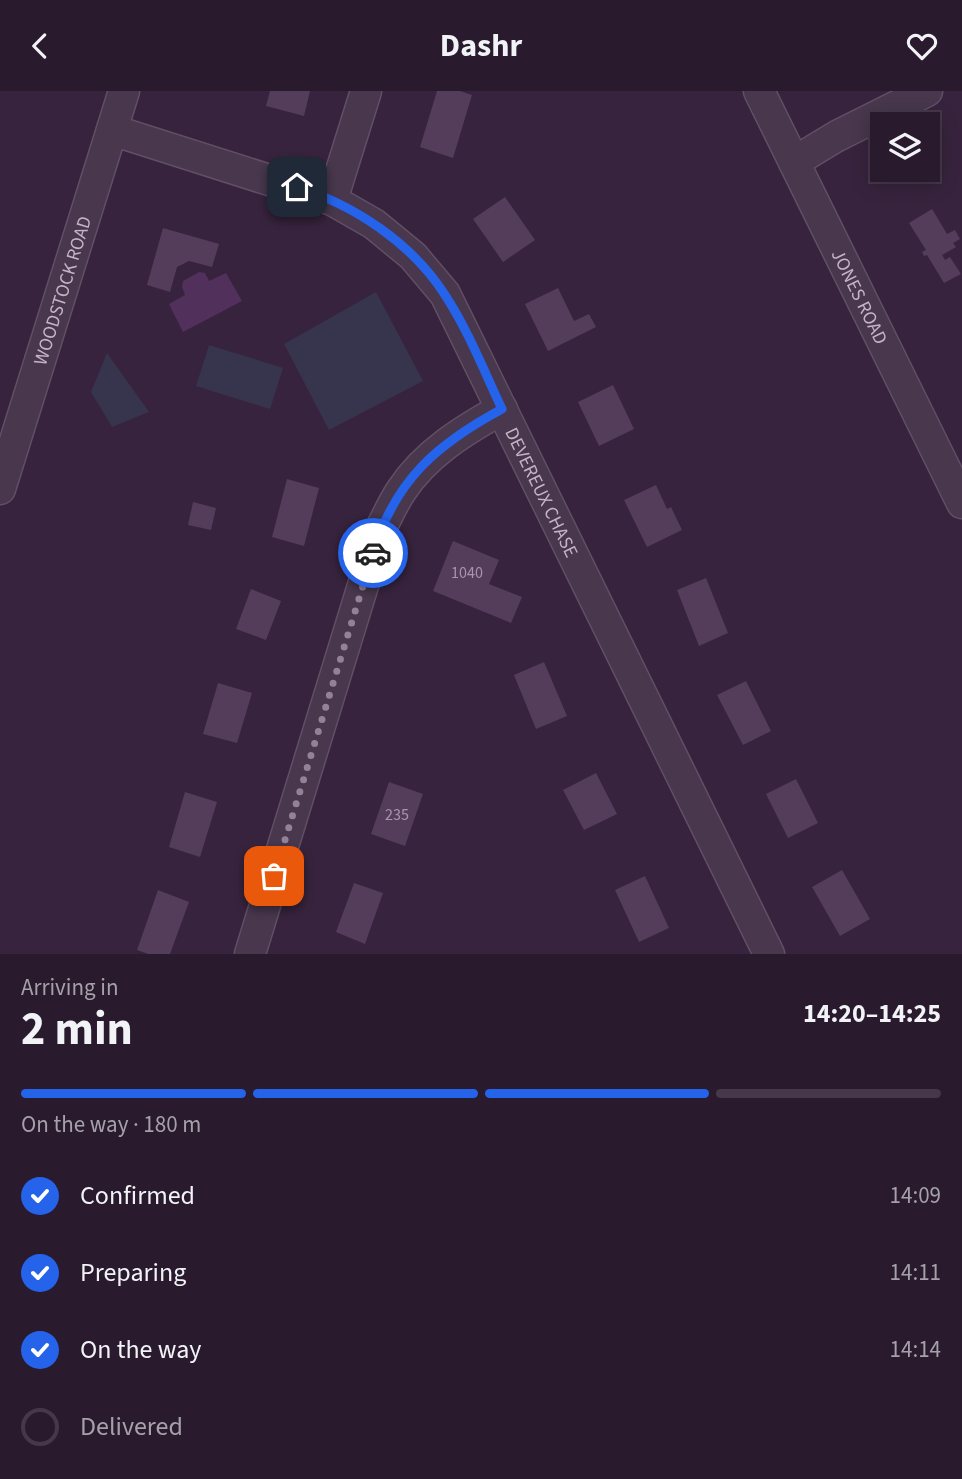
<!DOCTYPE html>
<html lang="en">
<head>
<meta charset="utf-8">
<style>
  :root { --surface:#291a2e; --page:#312336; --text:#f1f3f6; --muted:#a5a1aa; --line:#45384a; --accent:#2563eb }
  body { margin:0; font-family:"Source Sans 3",sans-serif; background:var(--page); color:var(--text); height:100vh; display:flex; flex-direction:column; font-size:26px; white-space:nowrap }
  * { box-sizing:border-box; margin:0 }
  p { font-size:23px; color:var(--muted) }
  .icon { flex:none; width:38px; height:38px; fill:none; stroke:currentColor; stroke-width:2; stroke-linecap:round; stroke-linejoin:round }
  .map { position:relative; height:863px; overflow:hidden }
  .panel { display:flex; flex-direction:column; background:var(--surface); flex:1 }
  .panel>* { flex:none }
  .buttons { position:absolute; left:870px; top:21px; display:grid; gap:14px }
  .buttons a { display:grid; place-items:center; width:70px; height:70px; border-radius:0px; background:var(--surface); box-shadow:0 4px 18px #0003,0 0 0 2px var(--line); font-size:35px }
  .pin { position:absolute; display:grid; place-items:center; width:60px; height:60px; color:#fff; margin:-30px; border-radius:14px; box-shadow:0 4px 10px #0006 }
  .courier { position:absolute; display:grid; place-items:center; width:70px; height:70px; margin:-35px; border:5px solid #2563eb; border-radius:50%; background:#fff; color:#222; box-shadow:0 2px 9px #0007 }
  .overview em { font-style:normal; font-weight:700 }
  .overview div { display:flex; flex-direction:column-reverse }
  .overview { display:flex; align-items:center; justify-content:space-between; height:119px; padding:0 21px }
  h1 { font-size:46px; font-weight:700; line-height:52px }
  .bar { display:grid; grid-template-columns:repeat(4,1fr); gap:10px 7px; align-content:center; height:84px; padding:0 21px }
  .bar i { height:9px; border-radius:5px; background:var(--line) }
  .bar .current { background:var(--accent) }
  .bar p { grid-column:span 4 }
  ol { padding:0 21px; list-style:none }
  li { display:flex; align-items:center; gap:21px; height:77px }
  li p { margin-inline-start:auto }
  li .icon { padding:7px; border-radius:50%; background:var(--accent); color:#fff; stroke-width:4 }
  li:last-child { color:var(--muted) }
  li i { width:38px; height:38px; border:4px solid var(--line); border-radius:50% }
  header { display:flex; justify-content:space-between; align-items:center; height:91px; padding:0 21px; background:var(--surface); font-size:32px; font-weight:700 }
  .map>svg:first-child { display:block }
  .green { fill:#37354d }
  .water { fill:#52305c }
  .building { fill:#543d5b }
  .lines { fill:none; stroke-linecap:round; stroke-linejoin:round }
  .minor-casing { stroke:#604f65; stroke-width:33 }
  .minor { stroke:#48374d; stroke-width:30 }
  .done { stroke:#938198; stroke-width:7; stroke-dasharray:0 12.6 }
  .route { stroke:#2563eb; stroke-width:9 }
  .labels { text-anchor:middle; stroke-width:7; stroke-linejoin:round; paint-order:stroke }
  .number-label { font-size:16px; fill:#a896ae }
  .street-label { font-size:19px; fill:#c4b3c9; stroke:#2d1c32 }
</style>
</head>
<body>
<header><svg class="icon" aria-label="back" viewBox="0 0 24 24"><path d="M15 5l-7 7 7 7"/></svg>Dashr<svg class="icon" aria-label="heart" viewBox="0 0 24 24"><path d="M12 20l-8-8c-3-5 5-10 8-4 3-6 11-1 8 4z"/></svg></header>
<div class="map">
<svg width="962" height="863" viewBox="0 0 962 863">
  <rect width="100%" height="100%" fill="#37233d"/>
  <path class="green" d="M376 201 423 290 329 339 284 253Z
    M209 254 283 277 270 318 196 295Z
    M107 262 149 321 112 336 91 301Z"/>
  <path class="water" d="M199 181 205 182 209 190 226 182 242 210 183 241 169 213 185 204 182 196 183 190Z"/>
  <path class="building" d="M270 0H310L304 25 266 15Z
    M437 0H460L472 4 453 67 420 56Z
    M505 106 535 149 503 171 473 128Z
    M932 118 947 143 955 139 960 148 953 152 956 156 942 164 945 169 950 166 961 183 944 192 927 164 924 165 922 161 926 159 909 132Z
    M163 137 219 153 212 176 189 170 177 176 170 201 147 194Z
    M558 197 574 230 589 223 596 236 548 260 525 213Z
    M613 294 634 338 599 355 578 311Z
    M287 388 319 397 304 455 272 446Z
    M656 394 667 418 671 416 682 439 647 456 624 409Z
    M193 411 216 417 211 439 188 434Z
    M453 450 499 469 489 493 522 506 511 532 433 500Z
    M706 487 728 542 699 555 677 499Z
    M251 498 281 510 266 549 236 538Z
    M544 571 567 625 536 638 514 584Z
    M746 590 771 640 743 654 717 604Z
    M218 592 252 602 237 652 203 643Z
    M596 682 617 723 584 739 563 699Z
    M796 688 818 732 788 747 766 703Z
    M389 691 423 703 405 755 371 743Z
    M185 701 217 711 200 766 169 756Z
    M842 779 870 828 840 845 812 796Z
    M645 785 669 837 639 851 615 799Z
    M354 792 383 802 365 853 336 841Z
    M158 799 189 811 170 863H148L137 859Z"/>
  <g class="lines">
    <defs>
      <g id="minor">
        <path id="s1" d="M759 0 962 412"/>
        <path id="s2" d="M112 39 332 109 374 133 413 165 445 203 769 863"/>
        <path d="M794 71 837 45 927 0"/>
        <path d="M332 109 366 0"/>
        <path id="s3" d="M0 398 124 0"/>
        <path d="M250 863 380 439C387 426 393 412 401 400 425 363 464 339 502 318"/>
      </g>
    </defs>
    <use href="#minor" class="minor-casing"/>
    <use href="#minor" class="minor"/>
  </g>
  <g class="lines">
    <path class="done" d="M274 785 373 462"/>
    <path class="route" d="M297 96C354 114 412 152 445 204 468 239 484 280 502 318 437 353 395 389 373 462"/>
  </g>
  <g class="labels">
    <g class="number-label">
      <text x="467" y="487">1040</text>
      <text x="397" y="729">235</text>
    </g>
    <g class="street-label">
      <text dy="7" stroke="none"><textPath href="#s3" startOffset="208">WOODSTOCK ROAD</textPath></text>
      <text dy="7" stroke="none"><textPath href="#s1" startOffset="229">JONES ROAD</textPath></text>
      <text dy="7" stroke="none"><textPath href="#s2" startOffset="600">DEVEREUX CHASE</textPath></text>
    </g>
  </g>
</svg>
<div class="buttons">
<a><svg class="icon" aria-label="layers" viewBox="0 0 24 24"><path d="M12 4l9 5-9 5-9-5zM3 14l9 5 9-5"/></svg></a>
</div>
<div class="pin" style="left:274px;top:785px;background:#ea580c"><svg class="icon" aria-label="bag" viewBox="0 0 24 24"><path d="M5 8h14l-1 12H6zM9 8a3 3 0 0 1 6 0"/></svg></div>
<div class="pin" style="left:297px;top:96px;background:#1f2937"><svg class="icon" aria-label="home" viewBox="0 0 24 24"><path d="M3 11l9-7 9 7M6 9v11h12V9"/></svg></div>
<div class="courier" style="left:373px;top:462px"><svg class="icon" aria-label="car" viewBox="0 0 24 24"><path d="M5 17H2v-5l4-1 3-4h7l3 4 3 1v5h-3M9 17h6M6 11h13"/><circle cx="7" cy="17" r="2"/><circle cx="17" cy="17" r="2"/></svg></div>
</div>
<section class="panel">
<div class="overview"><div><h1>2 min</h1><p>Arriving in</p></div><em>14:20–14:25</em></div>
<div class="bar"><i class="current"></i><i class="current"></i><i class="current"></i><i></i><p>On the way · 180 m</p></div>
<ol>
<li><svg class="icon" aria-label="check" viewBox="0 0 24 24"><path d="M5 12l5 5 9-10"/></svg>Confirmed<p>14:09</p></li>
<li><svg class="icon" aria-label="check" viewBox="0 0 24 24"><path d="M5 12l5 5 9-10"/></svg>Preparing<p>14:11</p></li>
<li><svg class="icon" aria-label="check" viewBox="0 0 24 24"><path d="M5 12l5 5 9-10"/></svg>On the way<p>14:14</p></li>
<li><i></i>Delivered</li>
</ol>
</section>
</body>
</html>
